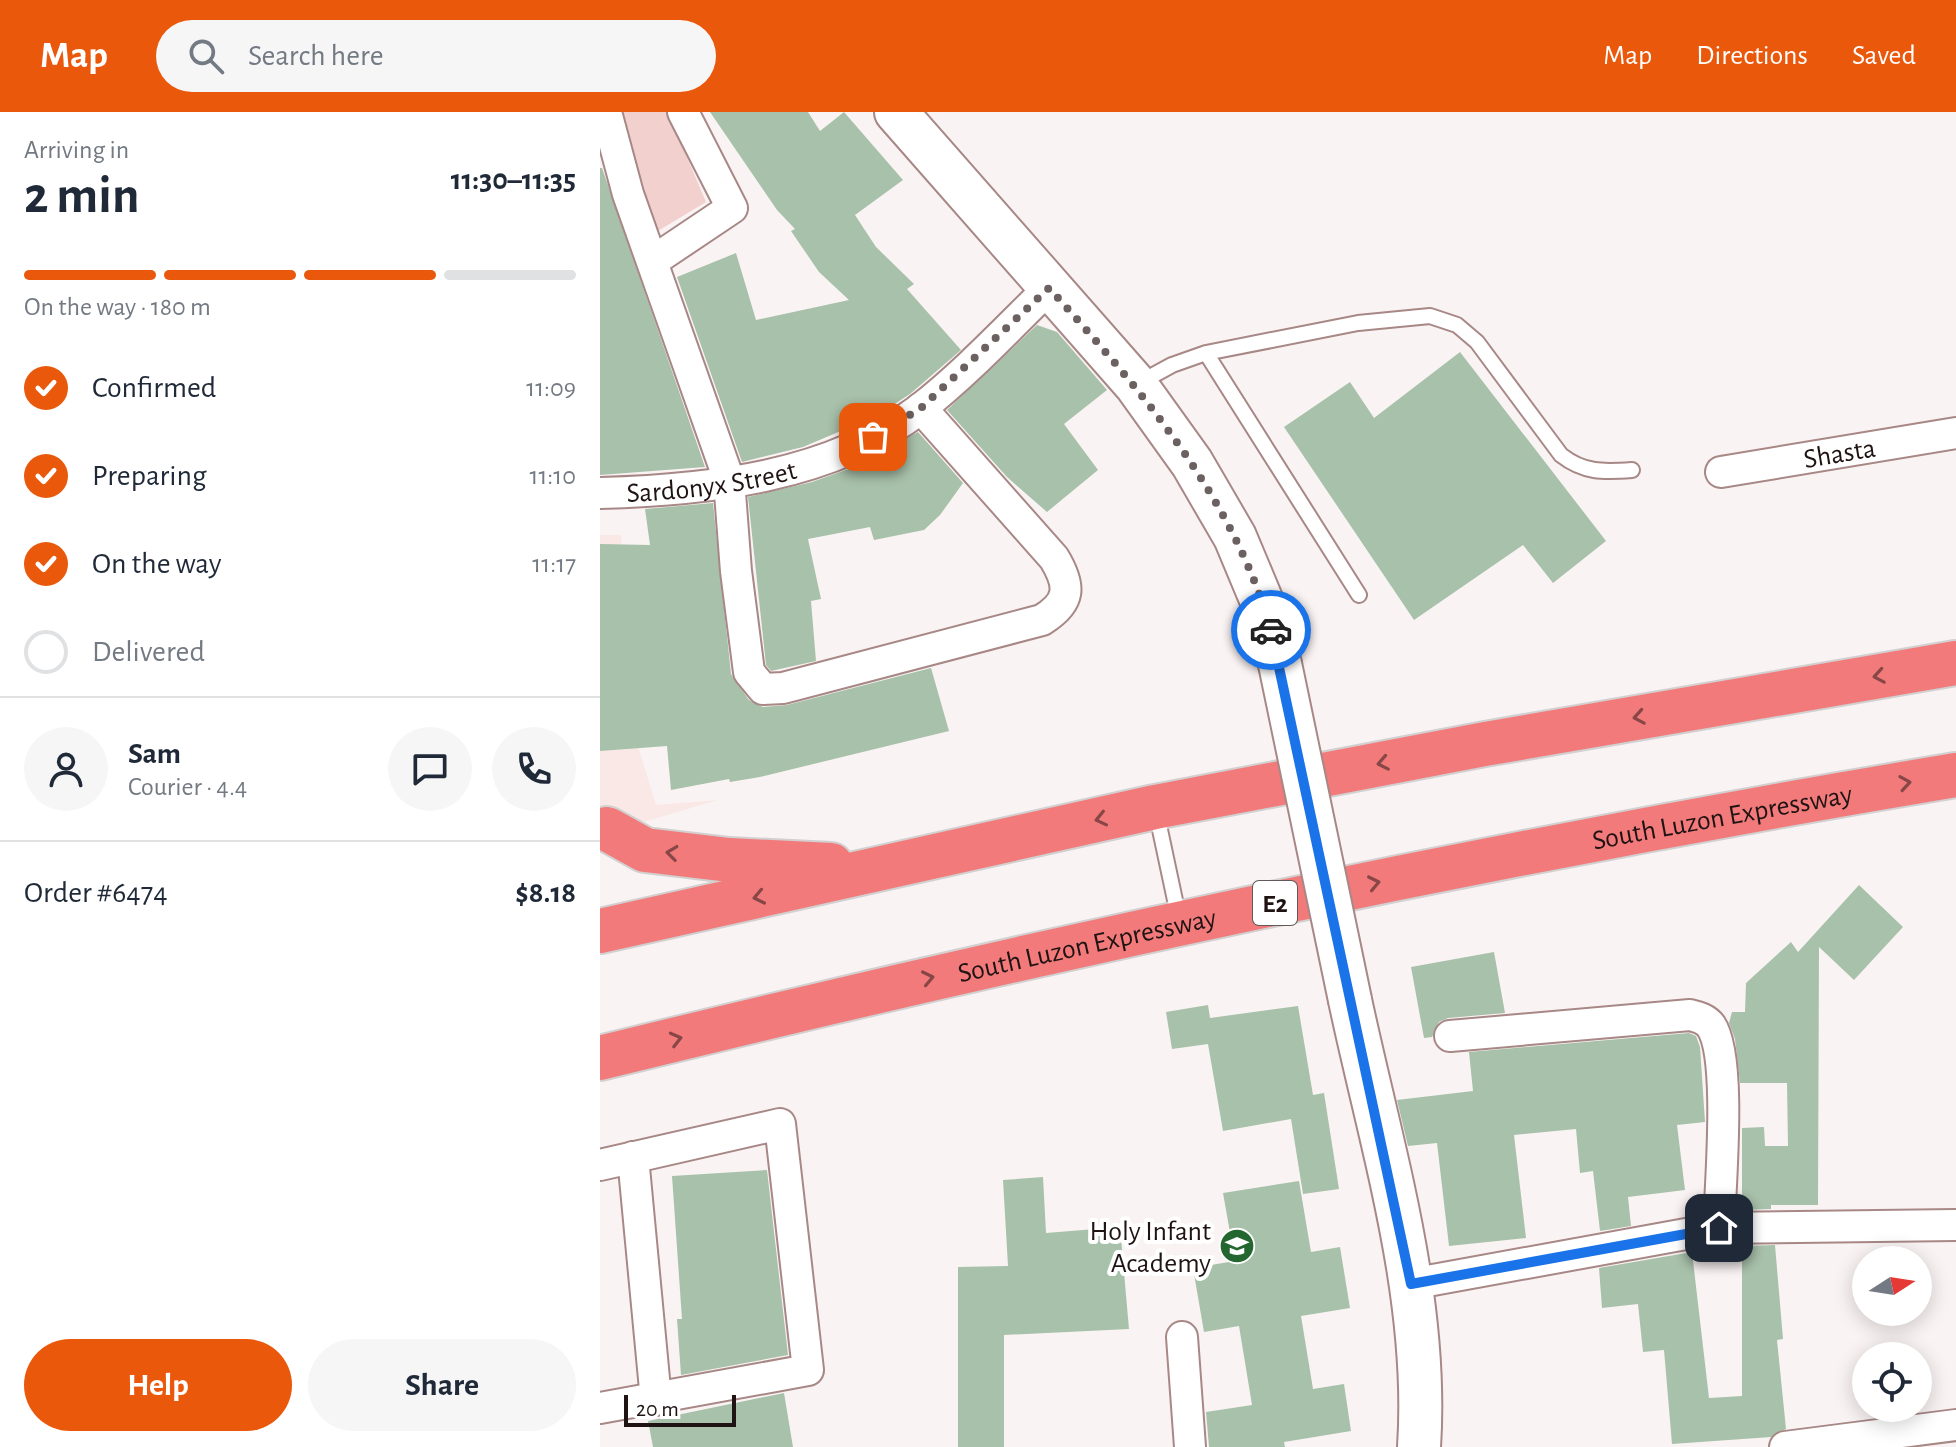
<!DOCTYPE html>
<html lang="en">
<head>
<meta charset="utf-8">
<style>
  :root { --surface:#fff; --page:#f6f6f7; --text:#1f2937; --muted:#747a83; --line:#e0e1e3; --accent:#ea580c }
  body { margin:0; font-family:"Alegreya Sans",sans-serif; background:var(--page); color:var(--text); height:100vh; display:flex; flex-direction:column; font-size:30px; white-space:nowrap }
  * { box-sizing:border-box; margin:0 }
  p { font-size:26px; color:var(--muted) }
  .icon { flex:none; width:44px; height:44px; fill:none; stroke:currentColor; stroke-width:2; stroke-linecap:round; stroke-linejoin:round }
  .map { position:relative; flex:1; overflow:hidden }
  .panel { display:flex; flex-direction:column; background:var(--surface); width:600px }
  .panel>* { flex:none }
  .needle { width:52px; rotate:78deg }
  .controls { position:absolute; left:1252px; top:1134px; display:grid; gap:16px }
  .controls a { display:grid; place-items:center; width:80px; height:80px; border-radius:50%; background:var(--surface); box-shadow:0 4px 20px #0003; font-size:40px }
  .scale { position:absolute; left:24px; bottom:20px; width:112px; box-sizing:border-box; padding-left:8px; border:4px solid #1f1313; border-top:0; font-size:22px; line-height:28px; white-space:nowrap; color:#1f1313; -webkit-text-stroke:6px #fff; paint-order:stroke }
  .pin { position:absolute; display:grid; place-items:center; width:68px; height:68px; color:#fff; margin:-34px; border-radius:16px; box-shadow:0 4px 12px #0006 }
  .courier { position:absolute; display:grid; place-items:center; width:80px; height:80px; margin:-40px; border:6px solid #1a73e8; border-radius:50%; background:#fff; color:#222; box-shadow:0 2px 10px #0007 }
  .head em { font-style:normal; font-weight:700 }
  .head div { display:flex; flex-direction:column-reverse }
  .head { display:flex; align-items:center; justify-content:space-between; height:136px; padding:0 24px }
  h1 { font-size:52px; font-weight:700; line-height:60px }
  .bar { display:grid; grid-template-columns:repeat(4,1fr); gap:12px 8px; align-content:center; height:96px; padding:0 24px }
  .bar i { height:10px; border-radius:6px; background:var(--line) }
  .bar .on { background:var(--accent) }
  .bar p { grid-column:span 4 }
  .line { display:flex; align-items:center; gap:20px; padding:0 24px; border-top:2px solid var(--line) }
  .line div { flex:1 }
  .round { display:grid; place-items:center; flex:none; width:84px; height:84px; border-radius:42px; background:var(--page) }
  ol { padding:0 24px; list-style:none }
  li { display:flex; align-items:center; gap:24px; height:88px }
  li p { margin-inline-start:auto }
  li .icon { padding:8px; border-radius:50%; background:var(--accent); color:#fff; stroke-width:4 }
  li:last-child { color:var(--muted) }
  li i { width:44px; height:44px; border:4px solid var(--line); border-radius:50% }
  .cta { display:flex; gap:16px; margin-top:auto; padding:16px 24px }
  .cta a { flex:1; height:92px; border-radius:48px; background:var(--accent); color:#fff; font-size:32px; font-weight:700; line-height:92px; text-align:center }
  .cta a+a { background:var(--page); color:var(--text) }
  header { display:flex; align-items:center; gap:48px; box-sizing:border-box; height:112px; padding:0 40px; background:var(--accent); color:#fff }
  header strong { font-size:38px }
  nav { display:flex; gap:44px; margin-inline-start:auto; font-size:28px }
  .search { width:560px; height:72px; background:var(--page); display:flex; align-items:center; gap:20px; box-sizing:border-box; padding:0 28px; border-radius:44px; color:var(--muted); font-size:30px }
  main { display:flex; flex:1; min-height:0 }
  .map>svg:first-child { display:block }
  .built { fill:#fae8e7 }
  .green { fill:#f2d0ce }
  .building { fill:#a8c1aa }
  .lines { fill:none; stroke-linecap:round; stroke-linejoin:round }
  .lane-casing { stroke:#a78886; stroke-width:18 }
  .street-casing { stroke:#a78886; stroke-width:34 }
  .secondary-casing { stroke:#a78886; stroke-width:46 }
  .highway-casing { stroke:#d2d0d0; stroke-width:48 }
  .lane { stroke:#fff; stroke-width:14 }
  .street { stroke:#fff; stroke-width:30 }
  .secondary { stroke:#fff; stroke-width:42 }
  .highway { stroke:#f27a7a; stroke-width:44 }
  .secondary-bridge-casing { stroke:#a78886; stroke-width:46; stroke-linecap:butt }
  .secondary-bridge { stroke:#fff; stroke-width:42 }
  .oneway { stroke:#884646 }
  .done { stroke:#6c6161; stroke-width:8; stroke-dasharray:0 14.4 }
  .route { stroke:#1a73e8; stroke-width:10 }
  .labels { text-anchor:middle; stroke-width:8; stroke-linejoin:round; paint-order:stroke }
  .shield { fill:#fff; stroke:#625a5a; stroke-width:2 }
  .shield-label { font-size:26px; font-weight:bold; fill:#1f1313 }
  .street-label { font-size:28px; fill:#1f1313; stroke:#fff }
  .poi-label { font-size:28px; fill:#1f1313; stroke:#fff; text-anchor:end }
</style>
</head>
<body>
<header>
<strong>Map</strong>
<div class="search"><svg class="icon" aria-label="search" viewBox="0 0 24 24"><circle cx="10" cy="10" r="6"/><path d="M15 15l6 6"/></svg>Search here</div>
<nav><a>Map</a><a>Directions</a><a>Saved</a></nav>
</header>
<main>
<section class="panel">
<div class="head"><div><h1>2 min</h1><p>Arriving in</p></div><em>11:30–11:35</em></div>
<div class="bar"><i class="on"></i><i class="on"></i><i class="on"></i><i></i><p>On the way · 180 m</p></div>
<ol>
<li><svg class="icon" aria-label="check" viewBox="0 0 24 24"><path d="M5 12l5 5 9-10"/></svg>Confirmed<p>11:09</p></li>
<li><svg class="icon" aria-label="check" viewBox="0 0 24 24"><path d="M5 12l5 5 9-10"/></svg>Preparing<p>11:10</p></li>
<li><svg class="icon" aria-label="check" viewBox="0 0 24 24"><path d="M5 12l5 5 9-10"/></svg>On the way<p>11:17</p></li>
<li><i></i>Delivered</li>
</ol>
<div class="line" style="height:144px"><a class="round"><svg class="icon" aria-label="person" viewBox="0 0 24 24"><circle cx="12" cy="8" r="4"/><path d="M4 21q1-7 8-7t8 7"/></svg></a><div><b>Sam</b><p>Courier · 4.4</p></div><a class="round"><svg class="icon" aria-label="chat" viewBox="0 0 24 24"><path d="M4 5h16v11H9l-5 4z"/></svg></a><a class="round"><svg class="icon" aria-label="phone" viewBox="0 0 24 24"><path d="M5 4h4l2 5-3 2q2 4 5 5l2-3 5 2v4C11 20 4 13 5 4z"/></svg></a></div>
<div class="line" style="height:104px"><div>Order #6474</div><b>$8.18</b></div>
<div class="cta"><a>Help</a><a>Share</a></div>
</section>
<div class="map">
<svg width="1356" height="1335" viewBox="0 0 1356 1335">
  <rect width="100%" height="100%" fill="#faf3f3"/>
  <path class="built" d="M0 423H21L36 628 56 693 118 688 0 723Z"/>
  <path class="green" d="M17 0H68L106 90 58 119Z"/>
  <path class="building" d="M110 0H208L220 19 244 0 303 68 255 103 276 135 314 172 307 177 361 238 310 282 276 304 203 335 142 350 77 165 136 141 156 208 249 188 219 160 191 119 195 117 177 98Z
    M0 56H2L105 355 0 363Z
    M437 213 457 220 507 278 464 312 498 358 447 400 407 365 347 298Z
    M860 240 1006 429 953 471 923 433 814 508 684 315 750 270 774 306Z
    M318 320 363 371 340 403 324 418 274 428 270 415 208 427 221 487 211 489 216 549 171 559 166 553 148 385 212 370 254 355Z
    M113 391 131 562 149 588 163 595 187 593 331 556 349 619 160 665 130 670 129 667 71 678 67 634 0 639V432L50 433 45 397Z
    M1259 773 1303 815 1254 868 1219 835 1218 1093H1171V1097L1142 1098V1016L1164 1015 1165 1034H1188L1187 971H1140L1135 927 1129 911 1132 900H1145L1146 871 1191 830 1198 840Z
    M894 840 905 901 848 906 839 910 832 925 824 926 811 855Z
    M608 893 610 906 698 894 713 983 724 981 739 1077 703 1082 691 1007 623 1019 608 932 572 937 566 900Z
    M1089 921 1096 924 1100 935 1105 1010 1077 1013 1085 1078 1028 1085 1031 1114 1000 1119 993 1059 980 1061 976 1017 914 1023 926 1126 849 1134 837 1031 808 1034 797 988 873 979 869 940Z
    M167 1058 188 1243 81 1263 77 1207H82L72 1064Z
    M443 1065 446 1121 520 1115 529 1217 404 1223V1335H358V1155L408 1154 403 1068Z
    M699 1069 711 1140 740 1135 750 1196 701 1204 713 1277 744 1272 751 1319 684 1330 685 1335H609L606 1300 652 1293 639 1214 604 1220 593 1156 635 1149 623 1081Z
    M1175 1133 1183 1227 1177 1228 1186 1317 1171 1325 1072 1332 1064 1238 1043 1240 1038 1192 1002 1196 999 1156 1092 1140 1109 1286 1142 1284V1134Z
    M184 1281 193 1335H53L48 1309Z"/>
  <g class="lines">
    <defs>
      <path id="lane" d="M606 241 759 483
        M539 271 572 253 606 241 758 211 830 204 857 213 877 230 961 343C984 361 1003 360 1032 358
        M556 699 579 807"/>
      <g id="street">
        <path d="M6 0 28 82 129 368 136 459 149 560 163 577 183 576 442 508C471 490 471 474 454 446L321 296"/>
        <path d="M53 149 132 96 83 0"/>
        <path id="s1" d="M1121 360 1356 321"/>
        <path id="s2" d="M0 381C109 378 230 365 320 297 366 261 408 216 449 176"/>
        <path d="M850 924 1090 903C1098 905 1106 907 1111 914 1132 945 1120 1074 1119 1116"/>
        <path d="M33 1045 56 1288"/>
        <path d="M0 1053 180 1012 208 1258 0 1296"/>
        <path d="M811 1172 1119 1116 1356 1113"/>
        <path d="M582 1225 590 1335"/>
        <path d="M1185 1335 1356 1313"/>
      </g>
      <path id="secondary" d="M296 0 536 273 592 351 635 425 663 492 680 552
        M750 888C781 1034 829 1184 819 1335"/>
      <g id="highway">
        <path d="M7 717 45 738 129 748 231 753"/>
        <path d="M0 819 555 695 885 632 1356 551"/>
        <path id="s3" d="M0 946C448 835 900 739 1356 663"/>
      </g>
    </defs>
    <use href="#lane" class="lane-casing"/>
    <use href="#street" class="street-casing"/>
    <use href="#secondary" class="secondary-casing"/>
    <use href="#highway" class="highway-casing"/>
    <use href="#lane" class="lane"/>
    <use href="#street" class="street"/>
    <use href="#secondary" class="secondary"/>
    <use href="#highway" class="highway"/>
    <defs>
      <path id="secondary-bridge" d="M680 552 750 888"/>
    </defs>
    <use href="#secondary-bridge" class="secondary-bridge-casing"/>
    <use href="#secondary-bridge" class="secondary-bridge"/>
  </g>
  <defs><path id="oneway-chevron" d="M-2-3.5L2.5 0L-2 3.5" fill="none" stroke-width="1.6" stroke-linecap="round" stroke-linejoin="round" transform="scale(2)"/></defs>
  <g class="oneway">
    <use href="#oneway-chevron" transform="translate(1279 564) rotate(170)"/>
    <use href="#oneway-chevron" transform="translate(1039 605) rotate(170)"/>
    <use href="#oneway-chevron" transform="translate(783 651) rotate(169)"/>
    <use href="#oneway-chevron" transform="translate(1305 671) rotate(-9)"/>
    <use href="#oneway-chevron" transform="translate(501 707) rotate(167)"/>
    <use href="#oneway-chevron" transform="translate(72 741) rotate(-173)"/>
    <use href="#oneway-chevron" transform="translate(774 771) rotate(-12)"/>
    <use href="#oneway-chevron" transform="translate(159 785) rotate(168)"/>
    <use href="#oneway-chevron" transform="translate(328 866) rotate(-12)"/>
    <use href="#oneway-chevron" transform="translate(76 927) rotate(-14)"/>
  </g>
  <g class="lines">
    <path class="done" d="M273 325 321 296 449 176C540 277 633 384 671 518"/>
    <path class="route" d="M671 518 811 1172 1119 1116"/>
  </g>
  <defs>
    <symbol id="school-disc" viewBox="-11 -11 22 22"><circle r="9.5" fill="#246630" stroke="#fff"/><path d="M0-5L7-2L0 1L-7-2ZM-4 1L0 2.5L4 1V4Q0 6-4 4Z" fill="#fff"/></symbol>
  </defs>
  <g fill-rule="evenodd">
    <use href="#school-disc" x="617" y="1114" width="40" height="40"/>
  </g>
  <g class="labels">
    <rect class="shield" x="653" y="769" width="44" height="44" rx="6"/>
    <g class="shield-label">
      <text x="675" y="800">E2</text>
    </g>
    <g class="street-label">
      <text dy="10" stroke="none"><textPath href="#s1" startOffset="120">Shasta</textPath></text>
      <text dy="10" stroke="none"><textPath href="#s2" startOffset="112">Sardonyx Street</textPath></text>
      <text dy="10" stroke="none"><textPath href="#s3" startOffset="1148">South Luzon Expressway</textPath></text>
      <text dy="10" stroke="none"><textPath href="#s3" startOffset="500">South Luzon Expressway</textPath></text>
    </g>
    <g class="poi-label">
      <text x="611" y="1128">Holy Infant<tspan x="611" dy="32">Academy</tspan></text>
    </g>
  </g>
</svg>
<div class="controls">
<a><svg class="needle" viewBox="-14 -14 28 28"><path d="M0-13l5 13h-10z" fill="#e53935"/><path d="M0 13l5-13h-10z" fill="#747a83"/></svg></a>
<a><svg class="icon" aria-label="locate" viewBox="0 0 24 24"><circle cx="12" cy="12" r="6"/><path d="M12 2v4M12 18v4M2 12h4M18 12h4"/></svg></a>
</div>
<div class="scale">20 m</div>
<div class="pin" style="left:273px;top:325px;background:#ea580c"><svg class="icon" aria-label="bag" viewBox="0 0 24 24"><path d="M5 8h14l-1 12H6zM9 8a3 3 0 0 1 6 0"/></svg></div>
<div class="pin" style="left:1119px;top:1116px;background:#1f2937"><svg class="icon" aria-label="home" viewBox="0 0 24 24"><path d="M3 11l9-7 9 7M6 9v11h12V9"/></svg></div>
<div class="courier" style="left:671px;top:518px"><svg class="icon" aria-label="car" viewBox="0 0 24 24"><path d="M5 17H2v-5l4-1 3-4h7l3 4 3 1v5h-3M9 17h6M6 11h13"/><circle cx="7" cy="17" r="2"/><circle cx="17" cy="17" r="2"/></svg></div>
</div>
</main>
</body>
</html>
